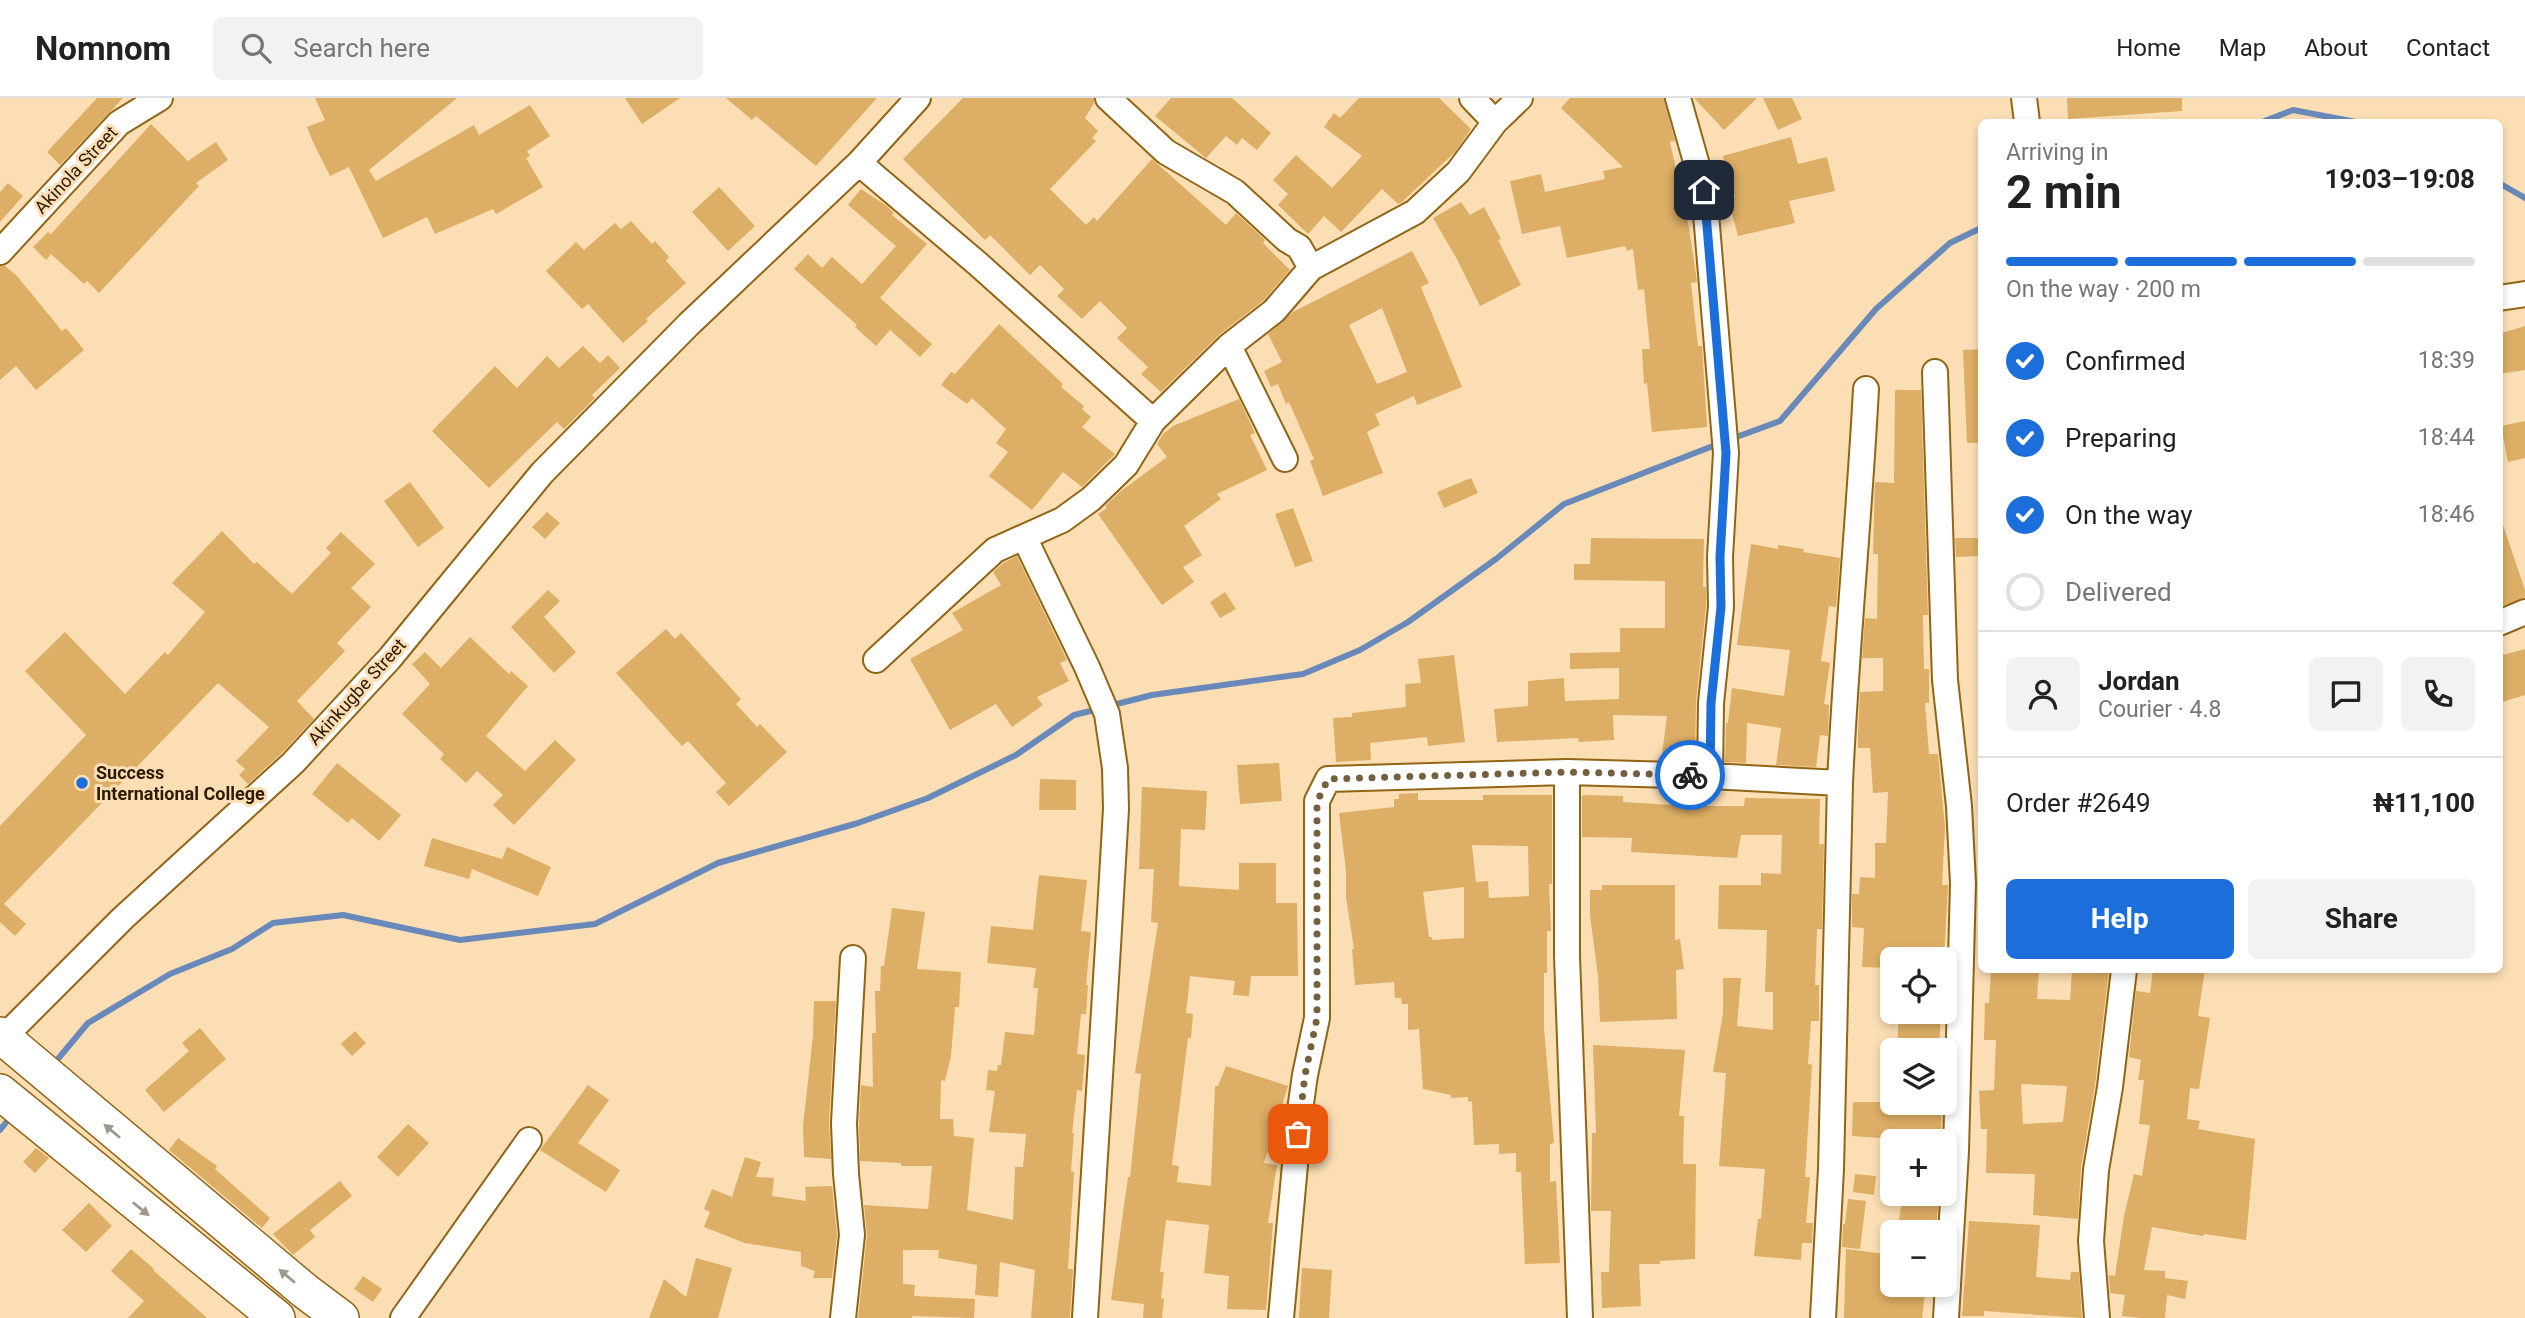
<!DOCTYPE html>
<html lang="en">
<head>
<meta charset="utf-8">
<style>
  :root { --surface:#fff; --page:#f2f2f2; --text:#222; --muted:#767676; --line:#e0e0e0; --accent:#1c6fda }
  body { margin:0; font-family:Roboto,sans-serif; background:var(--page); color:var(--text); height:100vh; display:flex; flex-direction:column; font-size:26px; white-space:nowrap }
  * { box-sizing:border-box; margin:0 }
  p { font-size:23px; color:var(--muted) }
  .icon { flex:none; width:38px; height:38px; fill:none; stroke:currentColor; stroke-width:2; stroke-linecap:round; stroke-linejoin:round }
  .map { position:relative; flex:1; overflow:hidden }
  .sheet { position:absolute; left:1978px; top:21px; width:525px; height:854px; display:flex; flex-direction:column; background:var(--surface); border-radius:10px; box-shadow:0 4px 10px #0003 }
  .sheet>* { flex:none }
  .controls { position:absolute; left:1880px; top:849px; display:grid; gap:14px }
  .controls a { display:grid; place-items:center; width:77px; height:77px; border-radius:10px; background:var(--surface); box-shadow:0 4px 10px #0003; font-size:35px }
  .pin { position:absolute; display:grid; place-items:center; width:60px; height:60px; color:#fff; margin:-30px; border-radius:14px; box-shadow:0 4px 10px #0006 }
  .courier { position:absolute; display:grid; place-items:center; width:70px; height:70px; margin:-35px; border:5px solid #1c6fda; border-radius:50%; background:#fff; color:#222; box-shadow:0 2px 9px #0007 }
  .summary em { font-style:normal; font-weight:700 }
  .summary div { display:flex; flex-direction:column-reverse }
  .summary { display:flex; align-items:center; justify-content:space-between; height:119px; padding:0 28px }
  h1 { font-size:46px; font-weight:700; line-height:52px }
  .bar { display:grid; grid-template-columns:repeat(4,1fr); gap:10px 7px; align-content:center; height:84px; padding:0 28px }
  .bar i { height:9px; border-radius:5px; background:var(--line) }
  .bar .on { background:var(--accent) }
  .bar p { grid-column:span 4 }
  .line { display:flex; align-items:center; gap:18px; padding:0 28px; border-top:2px solid var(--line) }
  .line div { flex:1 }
  .round { display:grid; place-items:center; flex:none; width:74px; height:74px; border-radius:10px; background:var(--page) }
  ol { padding:0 28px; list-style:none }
  li { display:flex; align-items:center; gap:21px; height:77px }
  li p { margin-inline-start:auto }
  li .icon { padding:7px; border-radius:50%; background:var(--accent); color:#fff; stroke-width:4 }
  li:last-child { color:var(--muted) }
  li i { width:38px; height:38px; border:4px solid var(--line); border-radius:50% }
  .primary-button { display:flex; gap:14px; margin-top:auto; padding:14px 28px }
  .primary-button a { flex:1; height:80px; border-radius:10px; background:var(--accent); color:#fff; font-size:28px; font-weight:700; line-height:80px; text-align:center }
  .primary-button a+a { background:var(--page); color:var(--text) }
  header { display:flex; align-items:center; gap:42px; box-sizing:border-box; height:98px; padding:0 35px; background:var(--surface); border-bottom:2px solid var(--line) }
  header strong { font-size:33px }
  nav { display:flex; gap:38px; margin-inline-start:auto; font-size:24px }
  .search { width:490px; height:63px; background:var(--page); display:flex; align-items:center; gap:18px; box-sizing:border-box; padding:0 24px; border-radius:10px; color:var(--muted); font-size:26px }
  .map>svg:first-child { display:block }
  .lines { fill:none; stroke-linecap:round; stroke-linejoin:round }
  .stream { stroke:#6889b9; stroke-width:6 }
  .building { fill:#ddae65; fill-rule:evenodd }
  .street-casing { stroke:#916514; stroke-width:28 }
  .secondary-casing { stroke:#916514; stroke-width:38 }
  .street { stroke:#fff; stroke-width:24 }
  .secondary { stroke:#fff; stroke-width:35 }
  .oneway { fill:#a0988c }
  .done { stroke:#745f3f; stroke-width:7; stroke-dasharray:0 12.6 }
  .route { stroke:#1c6fda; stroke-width:9 }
  .poi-dot { fill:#1c6fda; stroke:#fbdeb4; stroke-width:2.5 }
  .labels { text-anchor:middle; stroke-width:6; stroke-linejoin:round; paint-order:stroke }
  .street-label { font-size:18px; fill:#2b1a00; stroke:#fbdeb4 }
  .poi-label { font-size:18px; font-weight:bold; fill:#2b1a00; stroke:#fbdeb4; text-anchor:start }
</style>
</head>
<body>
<header>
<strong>Nomnom</strong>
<div class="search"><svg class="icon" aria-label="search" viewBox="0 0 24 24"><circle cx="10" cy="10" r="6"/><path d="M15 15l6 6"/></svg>Search here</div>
<nav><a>Home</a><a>Map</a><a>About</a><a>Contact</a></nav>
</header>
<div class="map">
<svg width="2525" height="1220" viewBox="0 0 2525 1220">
  <rect width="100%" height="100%" fill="#fbdeb4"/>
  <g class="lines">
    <path class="stream" d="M2262 24 2293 12 2356 24
      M2499 85 2525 100
      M1731 341 1780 323 1876 211 1950 145 1981 130
      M1109 608 1152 597 1303 576 1360 552 1408 524 1496 461 1564 406 1718 346
      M52 968 88 925 170 876 232 851 273 825 343 817 460 842 595 826 718 765 858 725 928 700 1016 657 1074 617 1099 611
      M0 1032 12 1017"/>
  </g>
  <path class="building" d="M97 0H123L60 67 47 54Z
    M315 0H457L369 72 376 83 474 27 479 37 530 7 550 38 527 53 530 58 526 60 543 89 496 116 493 111 435 136 427 119 383 140 349 69 330 78 313 44 307 29 325 22Z
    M625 0H680L642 26Z
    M726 0H877L816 68 756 18 752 22Z
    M963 0H1094V5L1085 20 1098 33 1092 40 1096 43 1050 91 1086 127 1094 119 1097 123 1152 61 1226 127 1236 115 1265 142 1263 145 1290 172 1264 202 1219 237 1161 294 1141 276 1148 269 1117 240 1127 230 1100 203 1082 221 1057 198 1064 191 1040 167 1030 177 990 137 985 142 974 131 903 61Z
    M1171 0H1232L1271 35 1257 52 1242 40 1237 47 1226 38 1206 60 1155 18Z
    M1359 0H1439L1471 31 1455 54 1402 104 1398 106 1382 91 1341 134 1324 118 1308 136 1278 107 1288 96 1273 82 1296 57 1332 90 1362 58 1324 29 1334 15 1340 20Z
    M1570 0H1664L1675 43 1670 44 1689 130 1697 184 1691 185 1698 248H1702L1707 329 1652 334 1647 285 1644 286 1642 251H1650L1644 191 1638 192 1633 151 1627 153 1625 148 1567 160 1560 128 1522 136 1510 83 1541 76 1545 94 1605 81 1603 73 1623 69 1561 10Z
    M1694 0H1757L1724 32Z
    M1763 0H1792L1802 21 1778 32Z
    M2067 0H2182V13L2068 21Z
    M151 26 188 63 216 44 228 62 196 85 199 88 99 195 87 183 84 186 51 156 46 162 33 149 48 134 51 136Z
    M1791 39 1798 66 1827 59 1835 93 1789 103 1795 125 1738 138 1728 101 1735 99 1723 58Z
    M8 85 23 98 0 124V94Z
    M719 89 755 128 728 153 692 114Z
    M861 91 887 108 894 115 892 117 927 146 880 200 932 246 920 259 890 232 876 248 855 229 857 227 794 171 808 156 822 170 832 159 862 186 896 148 848 107Z
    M1461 104 1470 117 1484 109 1501 141 1498 142 1521 187 1480 208 1458 163 1433 120Z
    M631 123 652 146 655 143 669 159 666 163 686 185 646 221 648 223 623 245 588 206 582 211 546 173 576 144 584 152 615 125 621 131Z
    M1412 153 1429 185 1421 189 1462 289 1417 307 1414 298 1375 316 1380 327 1367 334 1383 375 1323 398 1310 363 1314 361 1289 304 1286 306 1278 286 1271 289 1264 273 1282 264 1268 236 1293 214ZM1382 210 1407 274 1377 286 1349 227Z
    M0 168H5L17 178 62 233 66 230 84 252 36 292 16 268 0 282Z
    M999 226 1063 286 1061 289 1084 308 1082 311 1091 319 1082 329 1115 356 1082 389 1063 374 1032 412 989 378 1008 354 996 345 1006 331 972 300 967 306 941 287 951 274 955 276Z
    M2525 228V272L2499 276V236Z
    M583 248 600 265 608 257 620 270 592 297 595 300 564 331 557 324 489 390 432 333 495 268 517 290 547 258 559 270Z
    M1981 251V345H1967L1963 252Z
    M1895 292H1921L1928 517H1923L1924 571H1929V605H1925L1929 656H1938L1945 729 1942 787H1948L1944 861H1892V870L1862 869 1864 830 1852 829V796H1859L1860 779 1875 780V745H1886L1888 694 1873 695 1870 650H1858V634L1860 594 1883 593V560H1862L1865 520 1877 521 1878 456H1873L1875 384 1894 385Z
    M1239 301 1255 335 1250 337 1267 372 1217 396 1221 401 1184 428 1202 457 1183 469 1194 484 1162 507 1098 416 1107 410 1105 408 1121 393 1167 359 1157 346 1163 336 1173 328Z
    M2525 323V360L2508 364 2501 328Z
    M1471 380 1478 395 1444 410 1437 394Z
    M410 384 444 430 418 449 384 403Z
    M1293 410 1313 463 1295 469 1275 416Z
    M547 414 560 425 545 441 532 429Z
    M2502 424 2525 492V499L2499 509V425Z
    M222 433 254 466 257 464 292 496 331 455 326 450 341 434 375 466 351 490 371 509 337 545 345 553 297 603 314 621 283 654 248 686 239 677 245 671 236 663 269 629 218 585 4 806 26 826 15 838 0 824V728L86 637 25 573 65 534 125 596 165 554 168 557 205 514 172 485Z
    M1591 440 1704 441 1703 489H1706V508L1696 604 1695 661 1662 656 1667 618 1613 617 1614 642 1579 644 1578 640 1497 644 1494 611 1528 608V583L1564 580 1565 603 1619 601V570L1570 571V555L1620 554V530H1665V483L1574 482V466H1590Z
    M1955 440H1981V458L1956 459Z
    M1751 446 1778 451V447L1804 451 1803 454 1840 460 1836 509 1829 508 1821 563 1830 565 1824 606 1829 607 1828 638 1820 637 1816 669 1776 667 1781 630 1747 625 1746 665 1725 664 1726 625H1728L1732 590 1784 598 1790 552 1737 547Z
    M1017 458 1067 562 1060 565 1069 583 1037 599 1043 607 1012 629 996 606 950 632 910 561 963 532 952 515 1001 487 993 474 1003 465Z
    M548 492 560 503 544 519 576 554 554 575 511 529Z
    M1225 494 1236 511 1220 520 1210 504Z
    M666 531 675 541 681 535 741 601 736 606 757 629 760 626 787 654 729 708 716 694 726 685 688 643 682 648 616 575Z
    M470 539 509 576 511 573 528 588 486 638 525 673 555 642 576 662 514 727 493 707 503 697 477 673 466 685 440 661 444 656 402 616 430 586 412 566 425 554 441 570Z
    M2525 551V597L2499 605V558Z
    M1454 557 1465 644 1428 648 1427 639 1370 645 1371 662 1336 664 1333 620 1352 619V615L1406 609 1405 586 1421 585 1418 561Z
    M337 665 401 717 379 743 352 720 348 725 312 696Z
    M1279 665 1282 703 1240 706 1237 667Z
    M1040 681 1076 682V712H1039Z
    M1142 689 1207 693 1205 732 1181 731 1179 788 1239 792V765H1276V805H1297L1298 878H1251L1249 898 1233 897 1235 883 1190 878 1186 915 1193 916 1191 940H1188L1172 1067 1179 1068 1177 1084 1211 1088 1215 988H1218L1226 968 1288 988 1264 1065 1277 1067 1268 1125H1273L1266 1212 1227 1211 1229 1178 1204 1175 1209 1127 1166 1122 1160 1174H1164L1161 1200 1164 1201 1162 1220H1143L1144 1206 1111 1202 1128 1079H1130L1141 976 1135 975 1158 825 1151 824 1154 771H1139Z
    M1418 695V702H1483V697H1552V786H1549L1551 833H1547V875H1544V930L1554 1045 1550 1046V1084L1556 1083 1560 1165 1525 1166 1521 1074H1516V1055L1499 1056V1046L1474 1047 1472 1004 1468 1003V999L1451 1000V997L1423 991 1419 931 1408 932V906H1402L1401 900H1395L1394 884 1355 887 1352 851H1354L1346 799V773L1339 715 1394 709V701H1399V696ZM1472 747 1528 748 1529 798 1489 800 1488 783 1476 784ZM1464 789V840L1432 842V839H1429L1423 794Z
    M1584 697 1623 698V704L1689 708H1744L1745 700 1820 701 1819 746H1824L1822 831H1817L1815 887H1819V923H1811L1808 966 1812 967 1805 1079H1810L1806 1125H1813L1812 1145H1802L1801 1162 1754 1158 1758 1121H1761L1765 1071 1719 1068 1726 975 1713 974 1723 915V880H1741L1737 928 1773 932V894H1765L1767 832 1718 831 1719 787H1761V775L1781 776 1782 737H1741L1737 760 1631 754 1632 740 1582 739V698Z
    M432 740 502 761 507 749 551 769 538 798 472 771 469 781 424 768Z
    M1039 777 1087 782 1081 833 1091 834 1086 887H1088L1086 916H1081L1077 956 1085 957 1082 993 1077 992 1072 1035H1074L1071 1073 1074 1074 1068 1171H1073L1070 1220H1031L1035 1172 1000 1164 998 1199 975 1197 977 1167 938 1160 939 1152H903V1186L915 1187 914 1198 975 1201 974 1220 912 1218V1220H858L867 1138 864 1107 928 1111 932 1068H901V1065L860 1063 859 1025 861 987 873 989 872 935H876L875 893H880L881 868H884L892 810 925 814 917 871 961 874 959 909H955L951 958 945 983 941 982 940 1021H953L954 1038 974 1040 967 1112 1013 1122 1015 1069H1023L1026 1036 989 1034 995 993 986 992 988 972 997 973 998 967H1001L1005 934 1034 937 1038 890H1033L1036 870 987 865 991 828 1033 832Z
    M1602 787H1675V842L1680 841 1684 871 1676 872 1677 921 1600 924 1598 878 1590 817V792H1602Z
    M1991 872H2039L2037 901 2070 902 2072 872H2109L2095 987 2081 1070 2078 1121 2033 1117 2035 1076 1986 1075 1987 1031H1981L1979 993 1994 992 1996 942H1984L1985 905H1989ZM2021 986 2067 988 2063 1024 2023 1026Z
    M2153 872H2205L2198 918 2210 920 2199 991 2190 990 2187 1021 2200 1023 2198 1031 2255 1041 2246 1142 2204 1136 2203 1138 2152 1129 2144 1172 2165 1173V1180L2188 1183 2185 1201 2167 1197 2165 1220H2141L2122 1218 2125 1197 2110 1195 2109 1177 2115 1178 2124 1118 2134 1076 2142 1078 2147 1046 2150 1027 2139 1026 2144 982H2138L2141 962 2129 959 2136 893 2150 895Z
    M814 903H836L829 1024 831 1061 804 1059 803 1028 813 938Z
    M1899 914H1941L1939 952H1897Z
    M200 930 226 961 164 1014 145 992 189 953 182 945Z
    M355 933 366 945 352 958 341 946Z
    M1593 947 1685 952 1679 1018H1684L1683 1066H1696L1695 1161 1660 1163V1166H1639L1641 1208 1602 1210 1601 1174H1609L1611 1113H1591L1592 1035H1596Z
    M588 987 609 1002 578 1045 620 1072 606 1094 540 1052Z
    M1853 1004H1942L1941 1043H1880V1040L1852 1038Z
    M408 1026 429 1045 398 1079 377 1059Z
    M178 1040 217 1068 215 1071 270 1120 262 1130 169 1052Z
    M36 1050 49 1060 35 1075 23 1064Z
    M745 1059 761 1064 756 1079 774 1080 772 1098 806 1103 805 1089 832 1088 837 1137 832 1180H813L815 1173 801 1168V1154L745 1145 704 1129 710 1114 704 1111 712 1091 732 1099Z
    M1855 1076 1876 1078 1874 1097 1853 1094Z
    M340 1083 352 1098 310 1132 315 1139 293 1157 273 1136Z
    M1903 1096H1939L1936 1134H1897Z
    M1848 1101 1866 1103 1860 1151 1842 1149 1843 1126H1845Z
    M89 1105 112 1128 86 1154 62 1132Z
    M1969 1123 2040 1127 2036 1179 2070 1182 2071 1174H2079L2082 1220 1984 1213V1218H1962Z
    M131 1151 154 1171 153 1172 207 1220H128L144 1203 111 1173Z
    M1846 1151 1892 1157V1186H1926L1922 1220H1844Z
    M696 1160 732 1170 718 1220H649L664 1181 686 1199Z
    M1302 1170 1332 1172 1329 1220H1299Z
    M363 1178 382 1191 373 1204 354 1191Z"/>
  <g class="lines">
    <defs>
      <path id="street" d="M1108 0 1166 54 1235 94 1287 142 1299 149 1311 170
        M1472 0 1495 24
        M1678 0 1704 92 1726 355 1720 459 1721 509 1711 605 1710 678
        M2024 0 2027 24
        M859 65 978 166 1153 323
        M0 154 119 25 160 0
        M2499 200 2525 196
        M1229 248 1285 361
        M1935 274 1945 582 1959 708 1963 785 1956 1053 1946 1220
        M1024 439 1087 569 1107 616 1115 670 1116 711 1108 848 1085 1220
        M2499 525 2525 514
        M876 562 995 452 1062 422 1091 401 1126 367 1153 323 1229 248 1274 213 1311 170 1415 114 1458 74 1495 24 1520 0
        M1567 674V858L1580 1220
        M1840 685C1846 553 1859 423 1866 291
        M3 940 123 820 293 665 390 560 542 375 689 226 859 65 918 0
        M403 1220 529 1042
        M843 1220 852 1137 846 1076 844 1025 853 860
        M1281 1220 1300 1012 1305 977 1317 920V703L1328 681 1567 674 1710 678 1840 685 1831 1071 1823 1220
        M2097 1220 2091 1143 2096 1072 2110 989 2124 872"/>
      <path id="secondary" d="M0 937 305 1193 341 1220
        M0 994 277 1220"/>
    </defs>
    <use href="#street" class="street-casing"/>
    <use href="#secondary" class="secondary-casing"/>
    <use href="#street" class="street"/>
    <use href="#secondary" class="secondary"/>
  </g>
  <defs><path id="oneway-solid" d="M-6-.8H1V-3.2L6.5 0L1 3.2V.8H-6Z" transform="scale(1.75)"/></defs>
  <g class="oneway">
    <use href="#oneway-solid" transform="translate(112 1033) rotate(-140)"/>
    <use href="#oneway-solid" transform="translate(141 1111) rotate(39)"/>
    <use href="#oneway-solid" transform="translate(287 1178) rotate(-140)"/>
  </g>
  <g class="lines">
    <path class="done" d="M1298 1036 1305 977 1317 920V704L1328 681 1567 674 1690 677"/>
    <path class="route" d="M1690 677 1710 678 1711 605 1721 509 1720 459 1726 355 1704 92"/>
  </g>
  <circle class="poi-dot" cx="82" cy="685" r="7"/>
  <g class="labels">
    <g class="street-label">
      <text transform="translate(76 72) rotate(-47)" y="6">Akinola Street</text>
      <text transform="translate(357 594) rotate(-48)" y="6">Akinkugbe Street</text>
    </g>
    <g class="poi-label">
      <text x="96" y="681">Success<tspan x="96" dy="21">International College</tspan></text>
    </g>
  </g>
</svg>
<div class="controls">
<a><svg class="icon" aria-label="locate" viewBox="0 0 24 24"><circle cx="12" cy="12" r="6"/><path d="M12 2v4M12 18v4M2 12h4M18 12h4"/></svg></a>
<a><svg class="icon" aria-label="layers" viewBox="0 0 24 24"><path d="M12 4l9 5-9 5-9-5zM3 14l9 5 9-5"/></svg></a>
<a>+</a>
<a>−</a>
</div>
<div class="pin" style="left:1298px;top:1036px;background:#ea580c"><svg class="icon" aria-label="bag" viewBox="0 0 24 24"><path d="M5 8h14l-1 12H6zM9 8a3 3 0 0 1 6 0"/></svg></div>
<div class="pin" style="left:1704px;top:92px;background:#1f2937"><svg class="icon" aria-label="home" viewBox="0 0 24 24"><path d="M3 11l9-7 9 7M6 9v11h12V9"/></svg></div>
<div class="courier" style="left:1690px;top:677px"><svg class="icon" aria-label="bike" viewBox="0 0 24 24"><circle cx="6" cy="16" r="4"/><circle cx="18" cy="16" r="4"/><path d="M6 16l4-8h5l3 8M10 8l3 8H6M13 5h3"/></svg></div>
<section class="sheet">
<div class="summary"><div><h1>2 min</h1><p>Arriving in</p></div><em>19:03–19:08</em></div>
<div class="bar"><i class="on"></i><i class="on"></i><i class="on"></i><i></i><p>On the way · 200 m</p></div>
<ol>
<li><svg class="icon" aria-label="check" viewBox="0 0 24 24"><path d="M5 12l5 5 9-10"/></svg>Confirmed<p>18:39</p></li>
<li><svg class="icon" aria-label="check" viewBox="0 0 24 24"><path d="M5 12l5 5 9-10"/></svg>Preparing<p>18:44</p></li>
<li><svg class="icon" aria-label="check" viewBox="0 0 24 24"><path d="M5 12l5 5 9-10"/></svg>On the way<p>18:46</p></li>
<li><i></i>Delivered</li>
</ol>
<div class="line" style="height:126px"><a class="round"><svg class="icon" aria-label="person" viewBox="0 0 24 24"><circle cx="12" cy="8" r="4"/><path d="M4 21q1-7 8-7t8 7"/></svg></a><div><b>Jordan</b><p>Courier · 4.8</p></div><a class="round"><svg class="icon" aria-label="chat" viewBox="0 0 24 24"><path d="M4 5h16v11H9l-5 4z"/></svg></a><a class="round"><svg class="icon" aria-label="phone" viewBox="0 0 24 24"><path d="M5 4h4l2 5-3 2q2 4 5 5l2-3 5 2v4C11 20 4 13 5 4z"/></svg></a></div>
<div class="line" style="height:91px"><div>Order #2649</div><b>₦11,100</b></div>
<div class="primary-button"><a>Help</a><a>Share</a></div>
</section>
</div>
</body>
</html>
